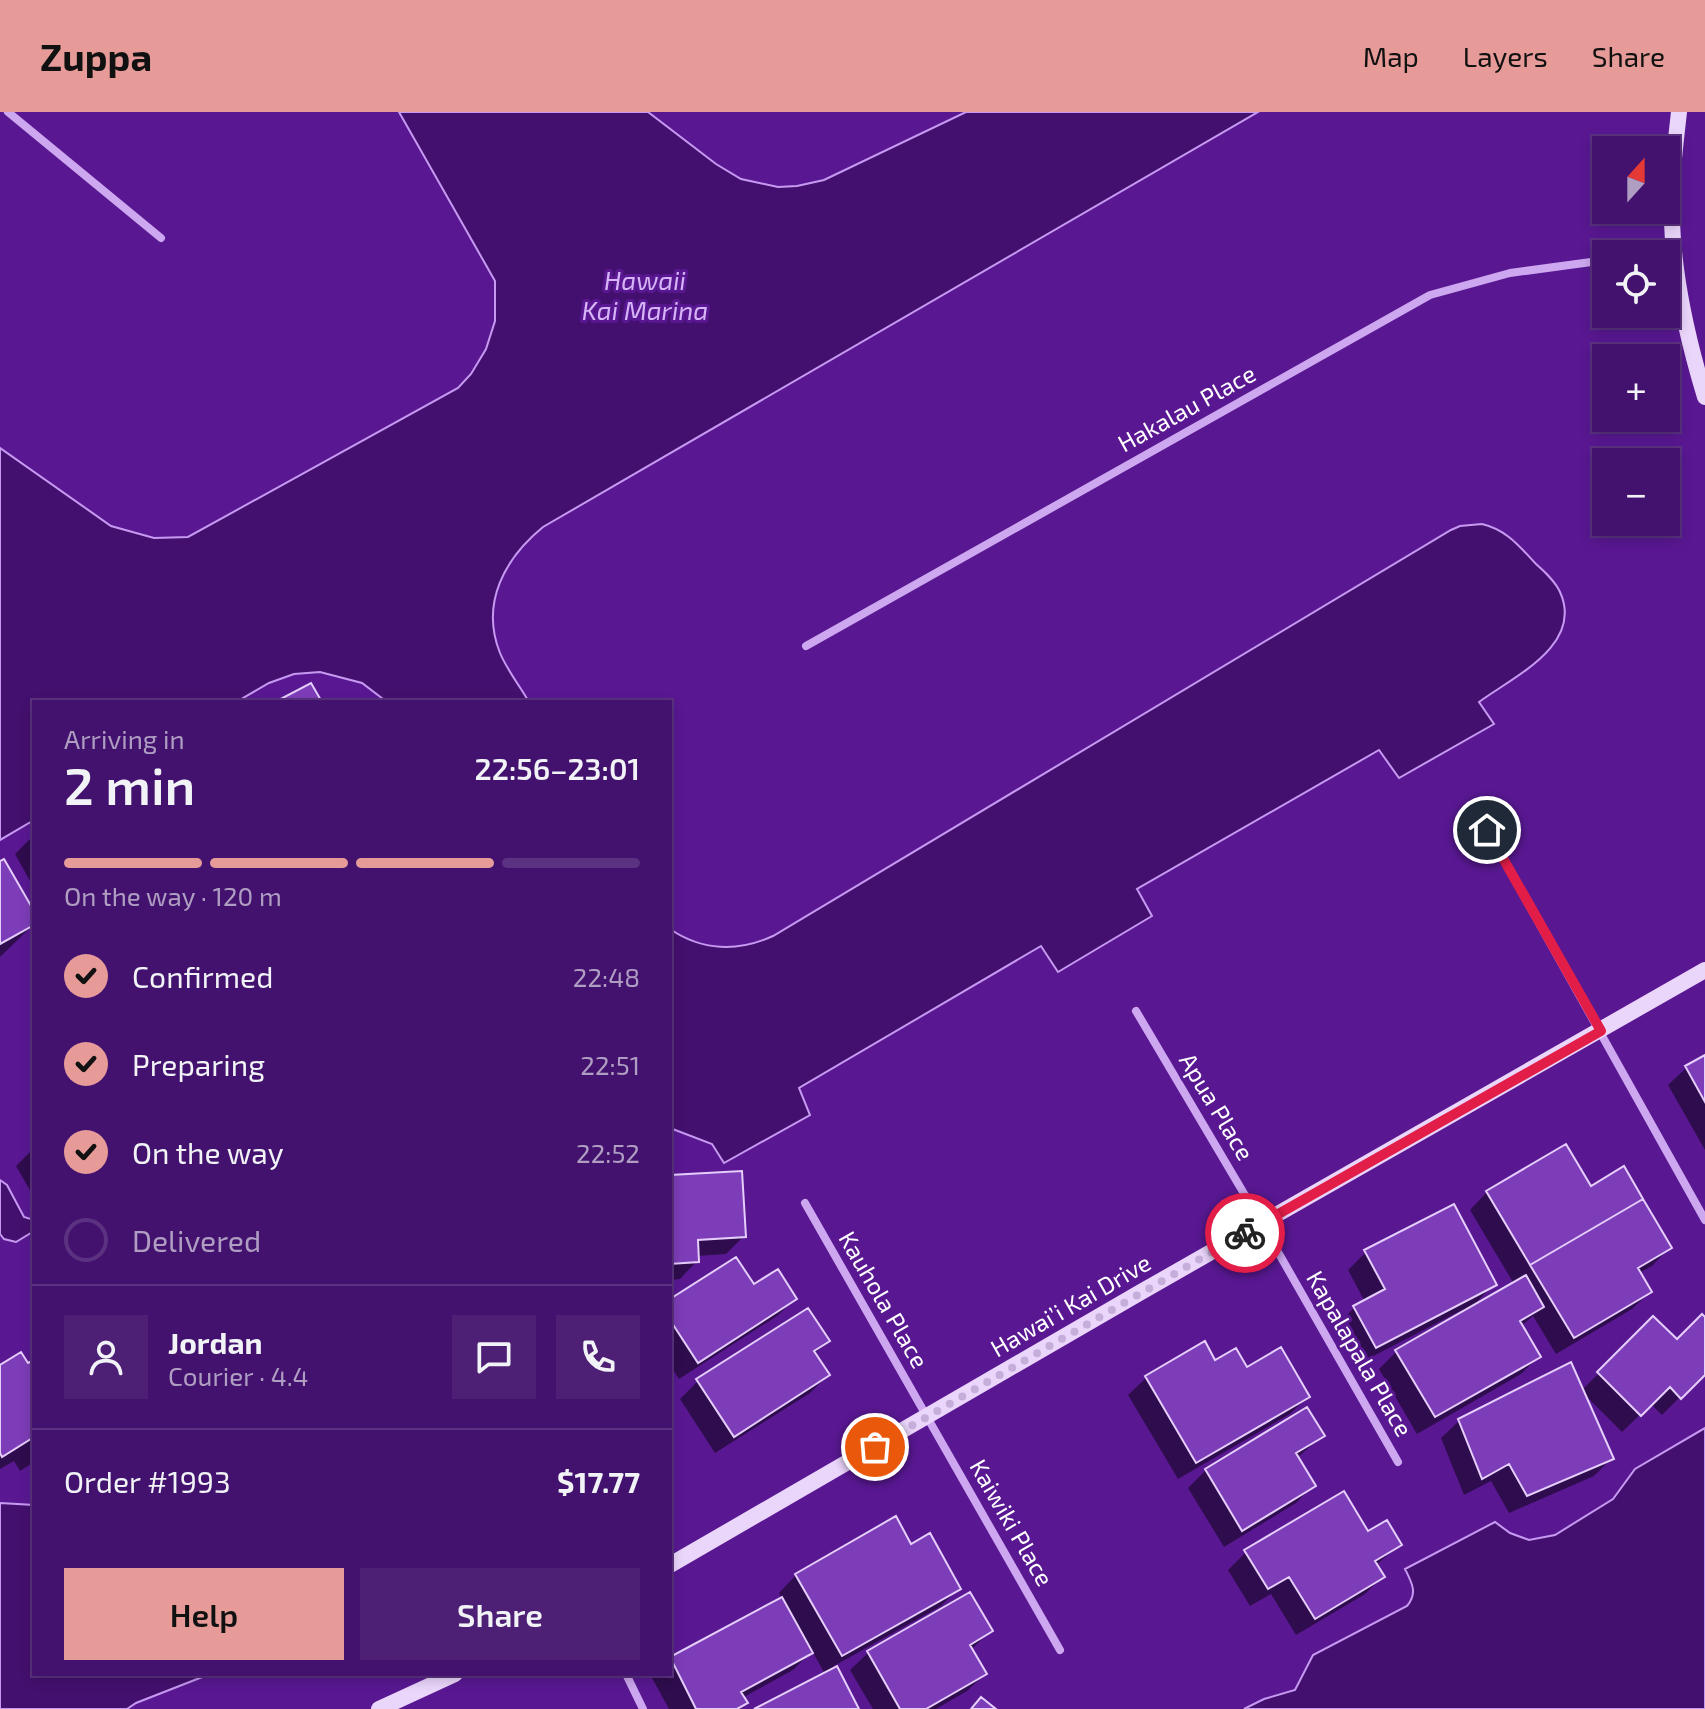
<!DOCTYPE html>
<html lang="en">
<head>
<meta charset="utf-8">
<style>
  :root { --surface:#43126e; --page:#4d2076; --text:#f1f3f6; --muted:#af9ec2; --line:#5b3281; --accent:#e69b98 }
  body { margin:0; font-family:"Exo 2",sans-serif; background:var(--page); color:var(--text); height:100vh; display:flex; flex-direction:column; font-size:30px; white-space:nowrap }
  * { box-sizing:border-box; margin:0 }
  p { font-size:26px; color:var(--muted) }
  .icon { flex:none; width:44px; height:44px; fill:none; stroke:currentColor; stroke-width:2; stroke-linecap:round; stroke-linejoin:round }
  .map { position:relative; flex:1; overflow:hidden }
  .panel { position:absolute; left:32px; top:588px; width:640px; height:976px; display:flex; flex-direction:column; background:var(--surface); border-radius:0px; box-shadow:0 4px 12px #0003,0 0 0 2px var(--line) }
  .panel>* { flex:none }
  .needle { width:52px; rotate:21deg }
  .buttons { position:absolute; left:1592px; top:24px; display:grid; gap:16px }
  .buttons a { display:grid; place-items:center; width:88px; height:88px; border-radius:0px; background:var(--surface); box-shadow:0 4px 12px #0003,0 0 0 2px var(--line); font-size:40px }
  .pin { position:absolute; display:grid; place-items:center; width:68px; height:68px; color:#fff; margin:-34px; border:4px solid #fff; border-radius:50%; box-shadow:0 2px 8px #0007 }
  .courier { position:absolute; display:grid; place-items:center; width:80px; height:80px; margin:-40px; border:6px solid #e11d48; border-radius:50%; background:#fff; color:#222; box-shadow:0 2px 10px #0007 }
  .headline em { font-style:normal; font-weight:600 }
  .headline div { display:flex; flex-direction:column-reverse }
  .headline { display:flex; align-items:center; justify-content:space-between; height:136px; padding:0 32px }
  h1 { font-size:52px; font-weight:600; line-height:60px }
  .bar { display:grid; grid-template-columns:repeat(4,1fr); gap:12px 8px; align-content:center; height:96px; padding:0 32px }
  .bar i { height:10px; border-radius:6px; background:var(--line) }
  .bar .active { background:var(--accent) }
  .bar p { grid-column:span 4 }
  .line { display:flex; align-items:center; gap:20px; padding:0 32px; border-top:2px solid var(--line) }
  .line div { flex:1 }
  .round { display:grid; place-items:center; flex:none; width:84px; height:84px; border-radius:0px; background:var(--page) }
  ol { padding:0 32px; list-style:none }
  li { display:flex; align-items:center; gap:24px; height:88px }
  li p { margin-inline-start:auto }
  li .icon { padding:8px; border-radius:50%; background:var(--accent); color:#111; stroke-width:4 }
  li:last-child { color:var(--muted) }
  li i { width:44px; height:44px; border:4px solid var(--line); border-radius:50% }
  .cta { display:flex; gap:16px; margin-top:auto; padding:16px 32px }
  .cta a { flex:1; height:92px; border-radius:0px; background:var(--accent); color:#111; font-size:32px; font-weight:600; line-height:92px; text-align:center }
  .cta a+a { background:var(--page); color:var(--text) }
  header { display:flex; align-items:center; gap:48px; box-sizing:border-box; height:112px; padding:0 40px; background:var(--accent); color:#111 }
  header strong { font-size:38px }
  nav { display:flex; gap:44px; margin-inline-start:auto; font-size:28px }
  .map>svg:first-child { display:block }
  .water { fill:#44106f; stroke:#c79af2; stroke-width:2 }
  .shadow { fill:#0007 }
  .building { fill:#7d3db8; stroke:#e5cefb; stroke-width:2 }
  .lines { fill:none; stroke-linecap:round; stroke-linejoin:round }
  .street { stroke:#cda8f0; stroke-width:8 }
  .secondary { stroke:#ead5fb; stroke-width:16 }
  .done { stroke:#c5aed9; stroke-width:8; stroke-dasharray:0 14.4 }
  .route { stroke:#e11d48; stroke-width:10 }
  .labels { text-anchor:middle; stroke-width:6; stroke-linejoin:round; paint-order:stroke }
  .street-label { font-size:24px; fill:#fff; stroke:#591892 }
  .water-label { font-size:26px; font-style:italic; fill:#d6b4f7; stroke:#591892 }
</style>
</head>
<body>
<header>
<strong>Zuppa</strong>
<nav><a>Map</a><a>Layers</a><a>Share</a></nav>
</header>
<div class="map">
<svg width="1705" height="1597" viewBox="0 0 1705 1597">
  <rect width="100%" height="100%" fill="#591892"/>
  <path class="water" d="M399 0H648L716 52 741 67 778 75 797 74 824 68 966 0H1258L543 415C505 446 480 491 500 541 507 558 520 574 529 590H387L362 571 320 560 294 562 269 571 236 590H34V708L0 728V336L111 414 154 426 188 425 458 276 471 262 486 237 495 209V169Z
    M1482 412C1507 418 1519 434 1536 452 1545 460 1555 469 1560 480 1584 533 1513 565 1479 590L1494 612 1399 666 1379 638 1137 777 1152 804 1058 860 1041 834 799 976 810 1003 724 1051 712 1032 670 1016V817C702 839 738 840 773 824L1451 418 1460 414Z
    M0 1068 7 1073 24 1105 34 1108V1119L16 1130 4 1127 0 1122Z
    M1705 1316V1597H1244L1264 1587 1295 1578 1313 1543 1407 1494C1418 1481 1412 1471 1405 1457L1495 1410 1510 1421 1529 1428 1555 1423 1613 1387 1635 1357Z
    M0 1391 34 1393V1562H210L136 1591 127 1597H0Z"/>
  <path class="shadow" d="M34 723V776L15 742Z
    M0 752 34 803V812L0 845Z
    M1705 945V1038L1668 973 1686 956Z
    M34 1036V1085L16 1054Z
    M670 1065 744 1124 726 1142 697 1144V1149L680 1167 670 1168Z
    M1590 1076 1669 1136 1652 1154 1639 1161 1650 1180 1632 1197 1556 1242 1533 1204 1521 1214 1538 1245 1521 1262 1417 1322 1379 1257 1397 1239 1464 1201 1462 1198 1358 1252 1337 1213 1355 1195 1365 1190 1348 1158 1366 1140 1494 1172 1472 1195 1514 1172 1470 1098 1487 1080Z
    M795 1187 777 1204 679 1267 670 1253V1190Z
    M1653 1207 1677 1230 1705 1208V1260L1662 1303 1651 1292 1622 1320 1583 1281 1612 1346 1594 1364 1509 1401 1491 1369 1464 1383 1441 1326 1459 1309 1582 1278Z
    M827 1229 814 1242 828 1263 810 1281 715 1341 680 1287 698 1269Z
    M34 1250V1350L20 1359 14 1349 0 1357V1256L28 1254Z
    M1215 1250 1246 1257 1308 1284 1290 1302 1178 1367 1128 1283 1146 1266Z
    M1306 1298 1322 1324 1297 1346 1313 1373 1296 1391 1224 1435 1188 1376 1206 1358Z
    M1400 1432 1375 1454 1382 1465 1365 1482 1296 1523 1271 1482 1250 1494 1228 1458 1246 1440Z
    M910 1434 959 1476 941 1494 834 1554 857 1597H758L825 1562 812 1539 793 1558 742 1586 745 1591 739 1597H669L652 1566 655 1562H670V1548L782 1487 779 1481 796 1463Z
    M990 1519 971 1538 985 1562 967 1579 936 1597H873L850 1558 868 1541Z"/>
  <path class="building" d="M311 571 322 590H275Z
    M4 747 34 799V813L0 832V749Z
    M1705 943V990L1685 954Z
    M1566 1032 1591 1074 1624 1054 1643 1087 1530 1153 1486 1079Z
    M742 1059 746 1125 698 1128 699 1150 670 1152V1063Z
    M1643 1087 1672 1136 1638 1156 1652 1180 1574 1226 1530 1153Z
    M1454 1092 1497 1173 1376 1236 1353 1194 1385 1177 1364 1138Z
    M736 1145 754 1172 778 1157 797 1187 698 1251 670 1208V1187Z
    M1526 1163 1544 1195 1520 1209 1541 1245 1435 1305 1395 1238Z
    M808 1196 830 1229 814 1239 830 1263 734 1325 696 1267Z
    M1702 1202 1705 1205V1263L1681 1287 1670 1275 1641 1304 1597 1260 1653 1204 1677 1227Z
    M1205 1229 1215 1248 1236 1236 1247 1255 1281 1235 1310 1285 1196 1351 1145 1264Z
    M21 1240 28 1251 34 1248V1325L2 1345 0 1341V1253Z
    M1571 1250 1614 1347 1527 1384 1509 1352 1482 1367 1458 1307Z
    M1307 1295 1325 1324 1296 1341 1316 1374 1242 1419 1205 1357Z
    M1344 1379 1368 1419 1387 1408 1402 1433 1375 1449 1385 1465 1315 1507 1289 1465 1268 1477 1244 1438Z
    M896 1404 911 1432 930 1421 961 1477 842 1544 795 1462Z
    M970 1480 993 1519 970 1533 987 1562 926 1597H900L867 1539Z
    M782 1485 813 1541 741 1580 748 1591 737 1597H696L670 1545Z
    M837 1554 859 1597H754Z
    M981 1585 996 1597H971Z"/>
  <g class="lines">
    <path class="street" d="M8 0 161 126
      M1656 142 1673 140
      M806 534 1430 183 1510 161 1606 148
      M1487 718 1705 1108
      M1136 899 1262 1112 1398 1350
      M805 1091 1060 1538
      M626 1562 643 1597"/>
    <path class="secondary" d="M1679 0C1675 37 1670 73 1672 110 1674 169 1688 229 1705 285
      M670 1453 1141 1180 1705 858
      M379 1597 455 1562"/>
  </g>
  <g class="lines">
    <path class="done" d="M875 1335 1245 1121"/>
    <path class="route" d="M1245 1121 1601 919 1487 718"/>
  </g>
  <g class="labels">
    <g class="street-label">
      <text transform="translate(1187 297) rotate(-29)" y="8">Hakalau Place</text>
      <text transform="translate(1216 995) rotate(59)" y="8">Apua Place</text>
      <text transform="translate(883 1188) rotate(60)" y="8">Kauhola Place</text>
      <text transform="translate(1071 1194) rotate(-30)" y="8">Hawai’i Kai Drive</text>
      <text transform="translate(1359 1242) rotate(60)" y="8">Kapalapala Place</text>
      <text transform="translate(1011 1411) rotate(60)" y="8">Kaiwiki Place</text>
    </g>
    <g class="water-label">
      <text x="645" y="178">Hawaii<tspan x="645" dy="30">Kai Marina</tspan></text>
    </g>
  </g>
</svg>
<div class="buttons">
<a><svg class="needle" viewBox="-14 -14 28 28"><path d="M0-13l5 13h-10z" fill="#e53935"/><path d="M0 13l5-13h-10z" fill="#af9ec2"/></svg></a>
<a><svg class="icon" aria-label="locate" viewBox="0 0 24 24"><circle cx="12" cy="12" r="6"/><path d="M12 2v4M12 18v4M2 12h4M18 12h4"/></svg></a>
<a>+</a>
<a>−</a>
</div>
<div class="pin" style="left:875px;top:1335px;background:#ea580c"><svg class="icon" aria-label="bag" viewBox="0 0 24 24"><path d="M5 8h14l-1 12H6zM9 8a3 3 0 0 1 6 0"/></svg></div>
<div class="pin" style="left:1487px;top:718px;background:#1f2937"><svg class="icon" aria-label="home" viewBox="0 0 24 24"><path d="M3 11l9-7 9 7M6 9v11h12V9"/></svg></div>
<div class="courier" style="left:1245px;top:1121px"><svg class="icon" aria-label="bike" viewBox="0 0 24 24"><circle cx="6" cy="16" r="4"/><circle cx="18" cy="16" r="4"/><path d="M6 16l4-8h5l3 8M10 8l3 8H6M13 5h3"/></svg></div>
<section class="panel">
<div class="headline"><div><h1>2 min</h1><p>Arriving in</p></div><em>22:56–23:01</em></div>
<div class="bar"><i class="active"></i><i class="active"></i><i class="active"></i><i></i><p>On the way · 120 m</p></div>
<ol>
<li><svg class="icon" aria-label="check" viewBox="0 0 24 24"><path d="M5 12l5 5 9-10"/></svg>Confirmed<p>22:48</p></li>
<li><svg class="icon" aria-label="check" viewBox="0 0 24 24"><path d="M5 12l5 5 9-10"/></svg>Preparing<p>22:51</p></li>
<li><svg class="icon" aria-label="check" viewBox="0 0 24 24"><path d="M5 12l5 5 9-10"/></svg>On the way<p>22:52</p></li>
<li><i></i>Delivered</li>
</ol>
<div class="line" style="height:144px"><a class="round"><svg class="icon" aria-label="person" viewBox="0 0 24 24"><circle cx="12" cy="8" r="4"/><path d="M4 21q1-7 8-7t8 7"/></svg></a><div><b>Jordan</b><p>Courier · 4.4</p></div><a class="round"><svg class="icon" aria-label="chat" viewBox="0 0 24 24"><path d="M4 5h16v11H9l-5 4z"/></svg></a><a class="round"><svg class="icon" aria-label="phone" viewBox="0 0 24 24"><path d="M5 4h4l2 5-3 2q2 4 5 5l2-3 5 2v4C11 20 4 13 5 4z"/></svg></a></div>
<div class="line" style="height:104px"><div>Order #1993</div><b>$17.77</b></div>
<div class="cta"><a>Help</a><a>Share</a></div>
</section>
</div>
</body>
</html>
